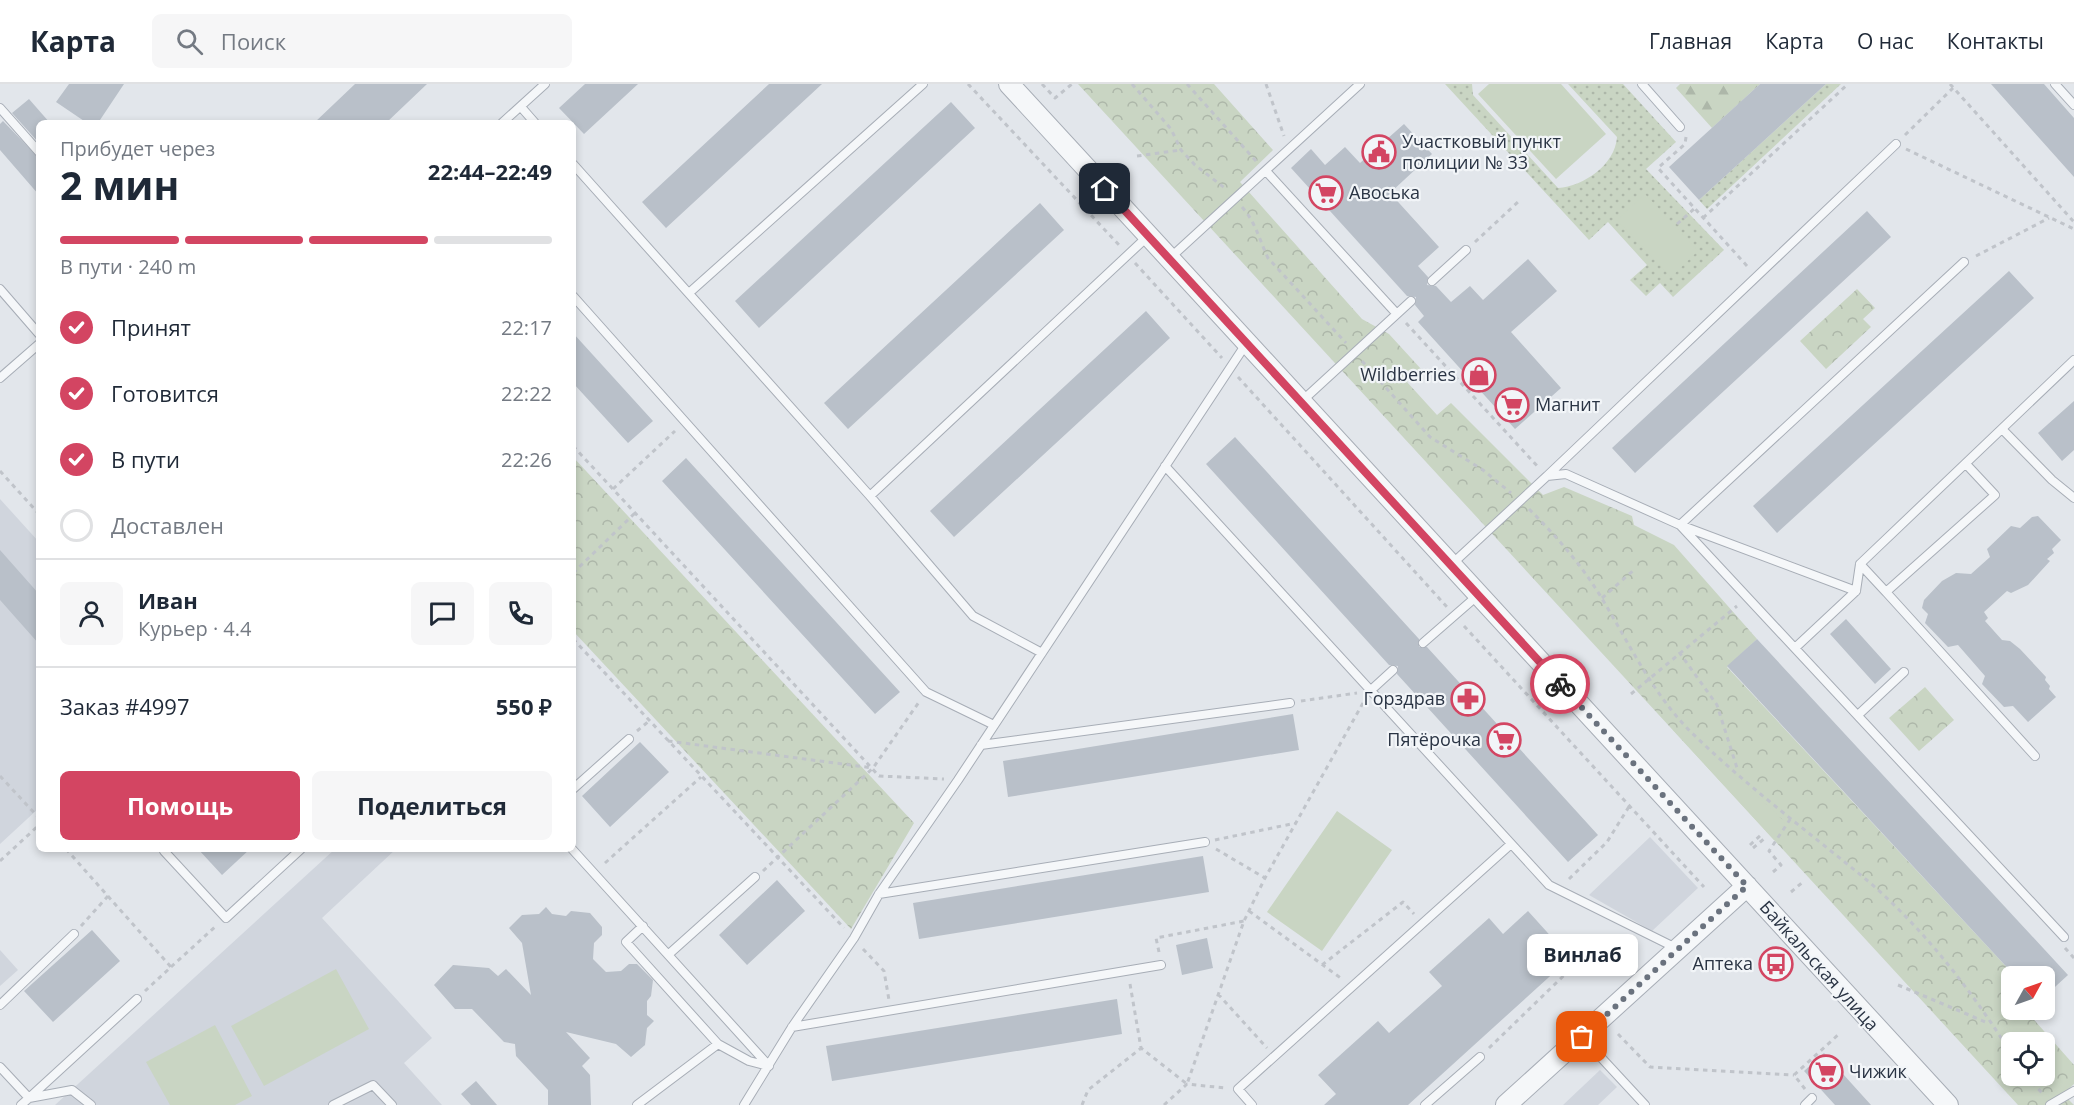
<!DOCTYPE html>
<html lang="ru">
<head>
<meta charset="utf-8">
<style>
  :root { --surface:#fff; --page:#f6f6f7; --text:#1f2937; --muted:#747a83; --line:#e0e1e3; --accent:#d34562 }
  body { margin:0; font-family:"Open Sans",sans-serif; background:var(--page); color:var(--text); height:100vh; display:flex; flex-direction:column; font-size:22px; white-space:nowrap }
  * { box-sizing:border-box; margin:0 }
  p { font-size:20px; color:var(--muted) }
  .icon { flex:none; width:33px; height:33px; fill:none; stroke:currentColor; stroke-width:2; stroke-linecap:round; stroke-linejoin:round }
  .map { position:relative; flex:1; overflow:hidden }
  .details { position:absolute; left:36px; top:36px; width:540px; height:732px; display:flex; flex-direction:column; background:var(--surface); border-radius:9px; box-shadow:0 3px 9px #0003 }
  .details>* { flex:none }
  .needle { width:39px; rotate:50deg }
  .controls { position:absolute; left:2001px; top:882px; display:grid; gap:12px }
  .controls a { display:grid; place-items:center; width:54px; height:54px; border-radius:9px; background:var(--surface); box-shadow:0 3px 9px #0003; font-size:30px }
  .pin { position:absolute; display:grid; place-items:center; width:51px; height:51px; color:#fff; margin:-26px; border-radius:12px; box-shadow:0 3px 9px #0006 }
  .courier { position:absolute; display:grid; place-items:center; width:60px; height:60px; margin:-30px; border:4px solid #d34562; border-radius:50%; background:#fff; color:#222; box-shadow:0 2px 8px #0007 }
  .bubble { position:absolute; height:42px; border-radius:9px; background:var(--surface); box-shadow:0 3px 9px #0003; font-size:20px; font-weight:700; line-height:42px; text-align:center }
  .summary em { font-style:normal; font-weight:700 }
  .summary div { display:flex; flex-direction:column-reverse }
  .summary { display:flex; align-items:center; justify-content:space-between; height:102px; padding:0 24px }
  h1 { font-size:39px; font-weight:700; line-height:45px }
  .bar { display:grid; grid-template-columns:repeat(4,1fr); gap:9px 6px; align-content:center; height:72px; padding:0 24px }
  .bar i { height:8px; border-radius:4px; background:var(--line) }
  .bar .current { background:var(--accent) }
  .bar p { grid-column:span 4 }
  .line { display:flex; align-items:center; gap:15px; padding:0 24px; border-top:2px solid var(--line) }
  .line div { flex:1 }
  .round { display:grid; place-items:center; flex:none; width:63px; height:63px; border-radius:9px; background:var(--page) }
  ol { padding:0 24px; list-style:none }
  li { display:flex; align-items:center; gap:18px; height:66px }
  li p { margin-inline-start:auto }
  li .icon { padding:6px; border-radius:50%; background:var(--accent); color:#fff; stroke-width:4 }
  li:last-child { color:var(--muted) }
  li i { width:33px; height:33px; border:3px solid var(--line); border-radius:50% }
  .primary-button { display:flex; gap:12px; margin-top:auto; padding:12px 24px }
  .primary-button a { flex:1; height:69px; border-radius:9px; background:var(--accent); color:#fff; font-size:24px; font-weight:700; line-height:69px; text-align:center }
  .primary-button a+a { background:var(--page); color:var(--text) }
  header { display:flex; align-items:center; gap:36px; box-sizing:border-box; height:84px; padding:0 30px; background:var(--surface); border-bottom:2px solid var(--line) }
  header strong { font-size:28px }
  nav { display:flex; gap:33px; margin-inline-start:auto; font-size:21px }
  .search { width:420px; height:54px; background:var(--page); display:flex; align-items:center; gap:15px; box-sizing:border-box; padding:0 21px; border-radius:9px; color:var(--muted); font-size:22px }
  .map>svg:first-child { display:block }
  .built { fill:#d0d5dd }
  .grass { fill:url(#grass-dots) }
  .forest { fill:url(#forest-firs) }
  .park { fill:url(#park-crowns); fill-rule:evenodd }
  .garden { fill:#c9d5c3 }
  .building { fill:#b9c0c9 }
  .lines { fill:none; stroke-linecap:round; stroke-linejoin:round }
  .service-casing { stroke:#a7adb6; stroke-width:10 }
  .tertiary-casing { stroke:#a7adb6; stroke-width:22 }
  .path { stroke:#c0c4ca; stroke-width:3; stroke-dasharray:4.5 4.5; stroke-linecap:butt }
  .service { stroke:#f5f7f9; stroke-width:8 }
  .tertiary { stroke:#f5f7f9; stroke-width:20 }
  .done { stroke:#6a727e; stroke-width:6; stroke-dasharray:0 10.8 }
  .route { stroke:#d34562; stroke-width:8 }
  .labels { text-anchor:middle; stroke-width:4.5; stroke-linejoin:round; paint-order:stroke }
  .poi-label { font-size:18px; fill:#2a3444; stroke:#f2f5f8; text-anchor:start }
  .street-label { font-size:18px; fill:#2a3444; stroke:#f2f5f8 }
</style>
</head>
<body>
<header>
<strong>Карта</strong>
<div class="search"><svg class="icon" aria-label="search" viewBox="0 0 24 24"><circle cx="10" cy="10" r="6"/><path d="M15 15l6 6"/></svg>Поиск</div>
<nav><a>Главная</a><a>Карта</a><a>О нас</a><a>Контакты</a></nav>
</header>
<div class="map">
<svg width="2074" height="1021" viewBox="0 0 2074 1021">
  <defs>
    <pattern id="grass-dots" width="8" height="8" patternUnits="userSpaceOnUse" patternTransform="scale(1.5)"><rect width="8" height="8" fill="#c9d5c3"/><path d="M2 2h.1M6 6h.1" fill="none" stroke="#adb7a9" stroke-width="1.8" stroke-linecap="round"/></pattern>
    <pattern id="forest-firs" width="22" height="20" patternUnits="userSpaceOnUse" patternTransform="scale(1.5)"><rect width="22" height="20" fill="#c9d5c3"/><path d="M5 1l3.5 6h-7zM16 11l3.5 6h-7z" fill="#adb7a9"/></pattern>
    <pattern id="park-crowns" width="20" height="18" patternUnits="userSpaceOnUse" patternTransform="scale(1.5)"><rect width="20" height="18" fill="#c9d5c3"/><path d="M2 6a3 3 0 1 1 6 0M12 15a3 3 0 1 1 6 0" fill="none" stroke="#adb7a9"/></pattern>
  </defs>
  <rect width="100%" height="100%" fill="#e2e6eb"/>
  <path class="built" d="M0 415 39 458V724L0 760Z
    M1650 753 1698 804 1652 847 1589 811Z
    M335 765H396L322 834 432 954 404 979 442 1021H55Z
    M0 866 18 886 0 902Z
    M1600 986 1617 1003 1598 1021H1563Z"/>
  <path class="grass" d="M1445 0H1472L1473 11 1558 104C1584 102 1615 81 1617 53L1568 0H1623L1676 58 1646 85 1724 166 1673 213 1660 199 1646 212 1630 196 1647 181 1608 138 1589 156Z
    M1826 0H1841L1707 125 1699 116Z"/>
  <path class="forest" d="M1680 0H1760L1712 44 1676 4Z"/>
  <path class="park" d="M1078 0H1214L1273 66 1240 98 1362 235 1389 250 1421 285 1407 298 1437 331 1451 319 1543 411 1564 403 1632 432 1634 441 1674 461 1757 555 1727 583 2015 892H2012V926H2031L2028 929 2074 981V1000L2063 1010 2074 1021H2018ZM2012 958H2044V992H2012Z
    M1857 205 1875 224 1863 235 1871 243 1826 285 1800 257Z
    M573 373 914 739 851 845 573 547Z
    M1925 603 1954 636 1919 667 1889 634Z"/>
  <path class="garden" d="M1489 0H1561L1606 50 1556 95 1478 10Z
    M1645 110 1698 167 1671 193 1617 136Z
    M1682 642 1785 738 1774 756 1673 646Z
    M1337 727 1392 766 1322 867 1267 828Z
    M336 885 369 945 264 1002 231 942Z
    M215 941 252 1012 235 1021H170L146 978Z"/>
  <path class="building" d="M69 0H124L98 39H87L56 18Z
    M355 0H427L386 39H314Z
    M585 0H638L584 50 559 24Z
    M769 0H822L666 144 642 118Z
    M1760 0H1826L1699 116 1669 83Z
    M1991 0H2044L2074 34V93Z
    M29 15 50 39H39V59L12 29Z
    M951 18 975 44 759 244 735 217Z
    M3 37 39 74V111L0 66V40Z
    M1404 40 1432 70 1390 109 1439 163 1418 182 1428 193 1427 201 1436 202 1451 218 1470 202 1483 216 1528 175 1557 207 1511 248 1561 304 1515 345 1418 238 1424 232 1415 221 1416 213 1407 212 1291 84 1311 65 1325 81 1345 63 1360 79Z
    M1040 119 1064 146 848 345 824 319Z
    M1867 127 1891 153 1635 389 1612 364Z
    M2009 187 2034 214 1777 449 1753 422Z
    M1146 227 1170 254 954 453 930 427Z
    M573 249 653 337 628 359 573 299Z
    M2074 317V366L2062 377 2038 349Z
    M1235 353 1419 555V563H1427L1598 751 1568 778 1397 590 1398 582 1389 581 1206 380Z
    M686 374 900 608 875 630 662 397Z
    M2038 432 2061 456 2052 465 2054 469 2047 475 2050 477 2028 501 2011 509 2007 507 1984 528 1988 534 1985 537 2002 556 2010 557 2020 565 2046 593 2045 596 2050 602 2049 605 2056 613 2028 638 2013 622 2004 623 1982 600 1985 592 1958 561 1948 563 1925 539 1928 530 1922 524 1924 516 1942 497 1956 489 1971 490 1990 473 1987 465 2011 442 2020 444 2032 433Z
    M0 466 39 510V560L0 516Z
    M1846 535 1891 585 1875 600 1830 550Z
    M1757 555 2068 891 2044 913V892H2015L1727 582Z
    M1293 630 1299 666 1008 713 1003 677Z
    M640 658 669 688 610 743 582 712Z
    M198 765H250L222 791Z
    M1203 772 1209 808 919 855 913 819Z
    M777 796 805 827 747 881 719 851Z
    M546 823 552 830 566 832 571 827 590 829 602 843V851L594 859 593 875 606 888 621 887 629 880H637L653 896 651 912 647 917V931L654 937 647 944 645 961 631 973 616 960 566 948 590 974 582 982 590 991 591 1021H548V1006L516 972 515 960 504 958 472 925H455L434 901 453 881 489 884 498 892 506 885 531 911 522 859 509 844 522 831 539 830Z
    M1528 827 1556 858 1544 868 1559 884 1408 1021H1324L1336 1010 1318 991 1378 937 1389 949 1442 902 1429 888 1489 834 1503 850Z
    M92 846 120 877 53 938 24 907Z
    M1207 854 1213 884 1182 891 1176 861Z
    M1117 915 1122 950 832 997 826 962Z
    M1824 969 1871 1021H1835L1804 987Z
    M476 997 497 1021H471L461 1010Z"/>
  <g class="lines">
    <defs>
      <path id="service" d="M1642 0 1680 43
        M2055 0 2074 21
        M521 23 535 39
        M0 24 39 68
        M502 39 545 0
        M573 80 870 412 973 532 1042 569
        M1266 87 1396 229
        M1170 174 1360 0
        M1964 178 1680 441 2064 853
        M1432 197 1466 166
        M0 205 39 250
        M689 209 923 0
        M573 212 926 608 994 641
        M0 294 39 260
        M1302 317 1411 217
        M2002 345 2052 396 2074 414
        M1165 382 1549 801 1676 864
        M1547 392 1896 60
        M870 412 1147 153
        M1452 480 1547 392 1566 390 1680 441 1856 507 1860 480 2074 276
        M1860 480 1886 508 1995 411 1966 380
        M1886 508 2035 672
        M1423 559 1477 512
        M1795 564 1856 507
        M1370 607 1393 586
        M1858 631 1904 588
        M981 661 1290 619
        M573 705 629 655
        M166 765 164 767 226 834 301 765
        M572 765 769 982
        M879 810 1205 758
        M643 842 626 858 718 960
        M669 870 755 793
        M0 921 74 850
        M792 943 1161 881
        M1583 954 1645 1021
        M0 983 29 1014 21 1021
        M29 1014 137 915
        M29 1014 72 1006 91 1021
        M333 1021 373 1001 392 1021
        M637 1021 718 960 749 977 768 982
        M744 1021 792 943 854 854 879 810 958 696 1246 260
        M1252 1021 1238 1005 1511 760
        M1425 1021 1480 973
        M1805 1021 1812 1014
        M2050 1021 2074 1007"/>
      <path id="tertiary" d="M1009 0 1948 1021
        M1506 1021 1747 802"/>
    </defs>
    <use href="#service" class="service-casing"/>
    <use href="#tertiary" class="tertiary-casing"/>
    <path class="path" d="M968 0 1119 161
      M1042 0 1055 14 1072 0
      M1132 0 1171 45 1181 66 1195 81 1226 105
      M1187 0 1256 77
      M1266 0 1284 52
      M1950 0 2074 138
      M1905 51 1953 4
      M1686 53 1685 60 1658 84 1748 183
      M1906 65 2074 145
      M1137 72 1181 66
      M1242 123C1256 139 1259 155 1268 174L1346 259
      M1703 134 1848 0
      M1677 140 1695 124
      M1475 158 1518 118
      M1976 172 2049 134
      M1135 179 1222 274
      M1406 239 1539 384
      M1362 277 1430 353 1483 386 1511 409
      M1238 293 1447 523
      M573 362 879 692 944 695
      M0 387 39 430
      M613 405 675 347
      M1529 425C1556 452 1581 480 1601 513 1629 559 1652 609 1691 648 1741 697 1803 744 1857 788 1918 837 1971 905 2012 971
      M573 489 635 429
      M1602 514 1635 485
      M1464 542 1704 803
      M573 555 844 844
      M1679 568 1717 621 1738 687
      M1631 610 1737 522
      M1301 617 1357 609
      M637 647 649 637
      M668 657 873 684
      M0 692 39 734
      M1215 756 1296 739
      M1750 761 1762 750
      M1753 764 1765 754
      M66 765 171 883 145 907
      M1216 765 1265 794
      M0 777 39 741
      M605 779 701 693
      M763 787 873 684 919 618
      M1773 788 1781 781 1769 767 1791 734
      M1569 795 1607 758 1630 721
      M1791 808 1804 797
      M1249 827 1342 895
      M81 842 108 812
      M2065 864 2074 874
      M863 865 884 887 889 916
      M1159 868 1156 854 1244 837
      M1322 881 1403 818 1414 830
      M171 883 216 842
      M1130 900 1141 964 1187 1000 1244 837 1265 794 1363 619
      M1898 901 1988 939
      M1218 910 1267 964
      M1618 950 1650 983 1794 991
      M1489 964 1584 872 1635 858
      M2026 992 2043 1010
      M1805 1005 1794 991 1839 950
      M1082 1021 1088 1006 1140 965
      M1164 1021 1187 1000 1225 1004"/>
    <use href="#service" class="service"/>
    <use href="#tertiary" class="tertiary"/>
  </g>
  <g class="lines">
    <path class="done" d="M1560 600 1747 802 1582 953"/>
    <path class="route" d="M1105 105 1560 600"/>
  </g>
  <defs>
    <symbol id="civic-ring" viewBox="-11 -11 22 22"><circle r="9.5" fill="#f2f5f8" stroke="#d34562" stroke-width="1.5"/><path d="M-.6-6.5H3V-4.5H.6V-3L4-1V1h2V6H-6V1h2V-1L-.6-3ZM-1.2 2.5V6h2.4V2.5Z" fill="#d34562"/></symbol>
    <symbol id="supermarket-ring" viewBox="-11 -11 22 22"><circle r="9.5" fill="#f2f5f8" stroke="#d34562" stroke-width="1.5"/><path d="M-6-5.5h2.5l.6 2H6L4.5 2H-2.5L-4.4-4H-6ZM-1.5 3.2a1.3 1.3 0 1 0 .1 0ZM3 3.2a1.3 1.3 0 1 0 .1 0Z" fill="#d34562"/></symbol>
    <symbol id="shop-ring" viewBox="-11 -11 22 22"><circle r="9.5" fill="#f2f5f8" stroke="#d34562" stroke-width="1.5"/><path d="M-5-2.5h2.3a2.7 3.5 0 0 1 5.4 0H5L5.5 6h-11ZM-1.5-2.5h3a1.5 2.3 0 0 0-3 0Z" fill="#d34562"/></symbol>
    <symbol id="pharmacy-ring" viewBox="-11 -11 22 22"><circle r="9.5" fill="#f2f5f8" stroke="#d34562" stroke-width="1.5"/><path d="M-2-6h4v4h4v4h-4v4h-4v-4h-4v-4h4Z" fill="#d34562"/></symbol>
    <symbol id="bus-ring" viewBox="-11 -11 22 22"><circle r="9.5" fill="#f2f5f8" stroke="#d34562" stroke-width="1.5"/><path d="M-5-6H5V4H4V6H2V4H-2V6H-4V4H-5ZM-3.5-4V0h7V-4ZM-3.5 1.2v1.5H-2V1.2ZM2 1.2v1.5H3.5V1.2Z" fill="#d34562"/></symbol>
  </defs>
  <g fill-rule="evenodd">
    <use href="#civic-ring" x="1360" y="49" width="38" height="38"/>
    <use href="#supermarket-ring" x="1307" y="90" width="38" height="38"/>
    <use href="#shop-ring" x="1460" y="272" width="38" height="38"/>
    <use href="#supermarket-ring" x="1493" y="302" width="38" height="38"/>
    <use href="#pharmacy-ring" x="1449" y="596" width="38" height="38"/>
    <use href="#supermarket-ring" x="1485" y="637" width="38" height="38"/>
    <use href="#bus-ring" x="1757" y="861" width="38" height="38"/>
    <use href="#supermarket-ring" x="1807" y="969" width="38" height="38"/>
  </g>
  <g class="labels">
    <g class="poi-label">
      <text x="1402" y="64">Участковый пункт<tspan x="1402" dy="21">полиции № 33</tspan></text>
      <text x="1349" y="115">Авоська</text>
      <text x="1456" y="297" text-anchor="end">Wildberries</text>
      <text x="1535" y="327">Магнит</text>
      <text x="1445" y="621" text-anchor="end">Горздрав</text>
      <text x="1481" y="662" text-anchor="end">Пятёрочка</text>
      <text x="1753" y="886" text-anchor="end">Аптека</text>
      <text x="1849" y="994">Чижик</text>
    </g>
    <g class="street-label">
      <text transform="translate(1819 882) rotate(48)" y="6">Байкальская улица</text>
    </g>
  </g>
</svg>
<div class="controls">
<a><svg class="needle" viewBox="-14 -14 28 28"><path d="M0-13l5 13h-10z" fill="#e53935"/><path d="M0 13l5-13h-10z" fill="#747a83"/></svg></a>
<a><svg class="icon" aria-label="locate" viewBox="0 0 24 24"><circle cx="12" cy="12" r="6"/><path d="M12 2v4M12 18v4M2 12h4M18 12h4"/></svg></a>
</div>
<div class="pin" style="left:1582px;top:953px;background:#ea580c"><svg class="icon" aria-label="bag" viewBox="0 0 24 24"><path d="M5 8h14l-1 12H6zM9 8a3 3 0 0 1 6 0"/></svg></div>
<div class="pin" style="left:1105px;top:105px;background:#1f2937"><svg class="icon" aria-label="home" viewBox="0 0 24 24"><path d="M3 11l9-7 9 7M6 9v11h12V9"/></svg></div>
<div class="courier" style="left:1560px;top:600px"><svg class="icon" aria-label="bike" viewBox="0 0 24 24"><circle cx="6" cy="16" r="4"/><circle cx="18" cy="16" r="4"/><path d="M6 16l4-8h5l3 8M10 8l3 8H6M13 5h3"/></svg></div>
<div class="bubble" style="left:1527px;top:850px;width:111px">Винлаб</div>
<section class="details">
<div class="summary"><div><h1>2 мин</h1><p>Прибудет через</p></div><em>22:44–22:49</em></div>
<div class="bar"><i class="current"></i><i class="current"></i><i class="current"></i><i></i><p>В пути · 240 m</p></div>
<ol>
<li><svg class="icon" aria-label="check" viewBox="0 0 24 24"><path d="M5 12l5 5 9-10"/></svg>Принят<p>22:17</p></li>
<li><svg class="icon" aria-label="check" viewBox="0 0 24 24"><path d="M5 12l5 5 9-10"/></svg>Готовится<p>22:22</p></li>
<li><svg class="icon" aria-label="check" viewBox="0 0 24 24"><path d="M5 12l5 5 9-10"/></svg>В пути<p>22:26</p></li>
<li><i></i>Доставлен</li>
</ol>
<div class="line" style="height:108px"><a class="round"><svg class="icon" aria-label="person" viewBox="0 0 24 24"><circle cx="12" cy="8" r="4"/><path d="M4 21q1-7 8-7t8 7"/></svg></a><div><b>Иван</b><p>Курьер · 4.4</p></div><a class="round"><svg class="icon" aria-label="chat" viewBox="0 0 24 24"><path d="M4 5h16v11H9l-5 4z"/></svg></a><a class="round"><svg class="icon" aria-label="phone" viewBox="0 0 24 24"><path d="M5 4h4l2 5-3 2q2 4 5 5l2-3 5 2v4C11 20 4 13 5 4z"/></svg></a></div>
<div class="line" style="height:78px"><div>Заказ #4997</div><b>550 ₽</b></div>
<div class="primary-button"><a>Помощь</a><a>Поделиться</a></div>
</section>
</div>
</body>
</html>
